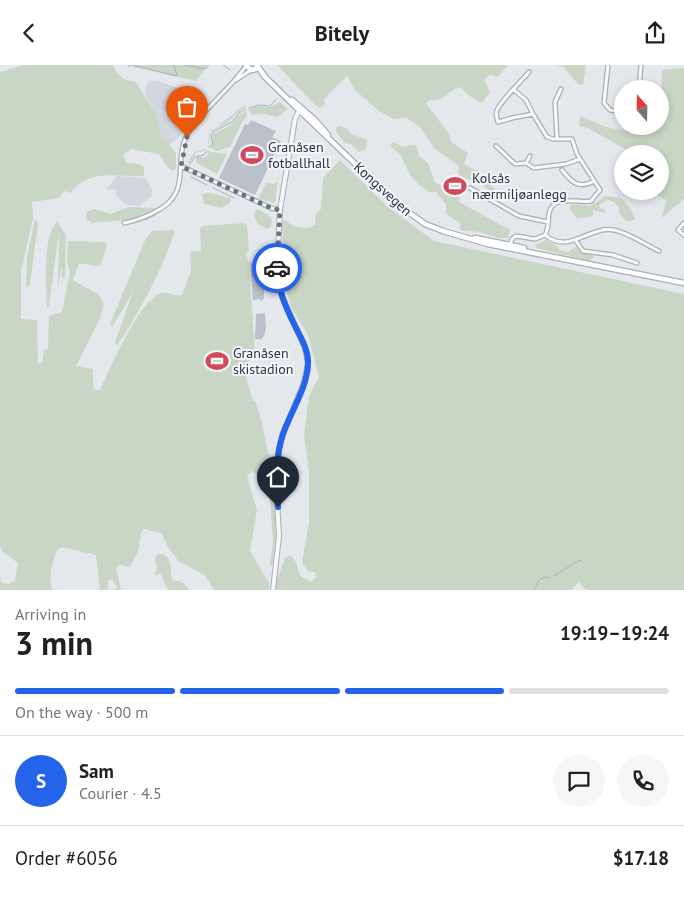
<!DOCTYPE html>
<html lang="en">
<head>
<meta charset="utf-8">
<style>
  :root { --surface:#fff; --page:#f6f6f6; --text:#202124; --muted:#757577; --line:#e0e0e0; --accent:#2563eb }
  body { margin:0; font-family:"PT Sans",sans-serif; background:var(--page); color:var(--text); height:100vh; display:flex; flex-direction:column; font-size:19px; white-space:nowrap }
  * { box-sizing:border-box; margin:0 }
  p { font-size:16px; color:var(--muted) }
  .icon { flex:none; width:28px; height:28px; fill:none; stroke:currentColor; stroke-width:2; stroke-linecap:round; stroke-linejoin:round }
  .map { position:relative; height:525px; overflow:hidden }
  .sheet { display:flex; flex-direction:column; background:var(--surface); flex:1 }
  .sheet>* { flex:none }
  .needle { width:32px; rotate:340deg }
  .fabs { position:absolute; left:614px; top:15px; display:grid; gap:10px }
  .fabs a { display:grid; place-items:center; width:55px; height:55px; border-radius:50%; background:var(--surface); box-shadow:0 2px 8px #0003; font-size:25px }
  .pin { position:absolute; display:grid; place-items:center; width:42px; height:42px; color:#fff; margin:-51px -21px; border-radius:50% 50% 50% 0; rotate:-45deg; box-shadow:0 0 5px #0007 }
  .pin .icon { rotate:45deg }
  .courier { position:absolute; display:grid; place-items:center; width:50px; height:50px; margin:-25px; border:4px solid #2563eb; border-radius:50%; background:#fff; color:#222; box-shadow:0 1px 6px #0007 }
  .summary em { font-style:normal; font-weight:800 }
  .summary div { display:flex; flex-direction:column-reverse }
  .summary { display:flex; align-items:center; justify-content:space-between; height:85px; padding:0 15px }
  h1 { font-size:32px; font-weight:800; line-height:38px }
  .bar { display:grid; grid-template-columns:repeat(4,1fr); gap:8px 5px; align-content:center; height:60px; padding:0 15px }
  .bar i { height:6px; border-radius:4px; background:var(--line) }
  .bar .active { background:var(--accent) }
  .bar p { grid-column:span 4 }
  .line { display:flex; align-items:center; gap:12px; padding:0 15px; border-top:1px solid var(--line) }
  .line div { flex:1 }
  .round { display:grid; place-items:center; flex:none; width:52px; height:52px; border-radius:26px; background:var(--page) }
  header { display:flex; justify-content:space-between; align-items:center; height:65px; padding:0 15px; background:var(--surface); font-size:22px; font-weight:800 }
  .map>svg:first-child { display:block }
  .built { fill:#d2d6de }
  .green { fill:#c9d6c5 }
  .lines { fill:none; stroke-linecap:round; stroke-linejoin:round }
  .stream { stroke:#9fb4cc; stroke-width:1 }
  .building { fill:#bbc0ca }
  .minor-casing { stroke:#a9aeb7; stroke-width:5.5 }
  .tertiary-casing { stroke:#a9aeb7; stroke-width:6 }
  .secondary-casing { stroke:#a9aeb7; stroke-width:7 }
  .minor { stroke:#f7f8fa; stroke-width:3 }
  .tertiary { stroke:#f7f8fa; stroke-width:4 }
  .secondary { stroke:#fff; stroke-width:4.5 }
  .done { stroke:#6c737f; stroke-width:5; stroke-dasharray:0 9 }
  .route { stroke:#2563eb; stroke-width:6 }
  .labels { text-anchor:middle; stroke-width:4; stroke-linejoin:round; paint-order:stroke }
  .poi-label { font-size:14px; fill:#2b3445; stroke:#f4f6f9; text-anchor:start }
  .street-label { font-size:14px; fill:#2b3445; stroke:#f4f6f9 }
</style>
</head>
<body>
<header><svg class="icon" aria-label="back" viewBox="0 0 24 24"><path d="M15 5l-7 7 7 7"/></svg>Bitely<svg class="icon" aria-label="share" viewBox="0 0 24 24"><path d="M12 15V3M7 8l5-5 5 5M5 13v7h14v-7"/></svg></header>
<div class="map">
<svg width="684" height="525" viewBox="0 0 684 525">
  <rect width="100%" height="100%" fill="#e4e7ec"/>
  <path class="built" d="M150 16H157L175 22 182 27 192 42V52L184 65 177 74 168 80 160 70 156 48 145 29 146 21Z
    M117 111 146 113 152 125V131L139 141 125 139 117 132 115 124 106 125Z"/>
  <path class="green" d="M23 0H113C117 10 124 17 135 16L156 48 161 70 176 88V103L173 106 168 103 159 89 131 84 123 90 127 98 140 99 144 102V111C118 112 88 103 71 128L64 126 59 133 32 137 33 154 21 206V254L37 255 38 298H42L44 285 48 284 49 251 62 247 70 207 67 196 68 176 105 177 107 179 101 200C94 203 87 198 79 199L73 215 99 230 104 239 100 253 76 301 93 304V322L96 325H100C110 305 140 231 163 228 169 227 175 232 182 230L191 206 190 187 201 186 200 163 203 161 244 158 247 160 249 186 246 189 249 198 255 290 243 302 253 336H255C263 355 264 374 270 393L265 397 268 406 266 410 263 409 260 401 258 403V411L253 406 247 411 257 445 250 486 269 518V525H214L205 510C195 506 189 500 179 497L168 482 161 468 144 464 141 468 138 487 130 502 120 500 116 503 121 525H115L117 522 112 514 108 516V525H100L96 490 62 482 57 485C52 496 48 513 52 525H0V514L2 518 8 519 15 516 18 498 2 486 0 480V7Z
    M125 0H208L196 16Z
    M277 0H508L498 12 490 10 484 14 490 27 482 38 468 30 460 22C446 26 443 38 430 35L426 38 449 69 451 77 468 88 464 99 481 108 483 113 495 124 494 127 491 128 482 119 459 111 458 106 459 101 434 83 421 63 407 53 394 54 379 46 356 26 347 11 324 34 325 39 320 43 315 40Z
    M556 0H586L583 20H579L563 2Z
    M684 3V134L662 153 666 136 652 126H660V89H634L588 63 579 61 580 51C598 59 617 68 637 65 645 64 651 61 660 61L662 5Z
    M280 37 288 44 277 52 264 49 252 50 248 44 259 41 269 42Z
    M245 40 247 51 242 57 230 82 217 86 208 82 209 68H210L209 81 211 83 213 69 231 60 239 50 245 47 243 43 227 58 211 67 210 66 220 61 219 60Z
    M337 61 346 63 351 69 367 75 366 84 359 87 351 79 345 78 336 67Z
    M393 77 403 82 411 80 416 81 419 91 428 98 435 117 460 132 459 137 510 165 508 173H498L480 167 460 165V158L446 149V140L436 127H429L418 119 410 110 400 89 390 81Z
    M204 84 211 87 227 89 217 109 195 97 198 90 203 93 209 89 206 85 196 88 189 99 187 98 195 87Z
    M340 95 387 141 434 176 684 229V525H586L579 517 571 525H276V517L285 493 290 490 296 497 300 511 311 517 316 512 315 507 308 506 302 498 309 457V407L304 369 309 331 319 312 308 270 291 242 286 222 282 205 284 189 282 157 285 155C293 162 305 166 315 160L316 148 321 144 323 113Z
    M279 107 275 138 258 134 266 118 273 119 277 117Z
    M449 111 467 121 461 131 443 121Z
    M211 128 230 133 231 137 222 143 204 139 202 129Z
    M606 131 621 133 631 144 635 154 632 156H626L619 148 620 144 614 137 608 135 600 139 599 142 606 146 604 148 593 145V151L577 154 569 143 572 139 590 141Z
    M129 142 157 143 128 155 92 158 86 154 87 147 94 144 110 149Z
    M258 144 272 153 271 162 267 164 258 159 254 151 255 146Z
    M35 154 38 158 30 220 26 223 27 192Z
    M57 156 66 170 65 212 64 214 62 212V199L58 225 59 166 49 241 47 243C46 220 42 174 57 156Z
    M173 165 175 166C164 200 138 251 117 280L115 277 133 227 112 262 110 259 146 173 153 166Z
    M546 175 557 181 559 185 569 187 574 182 579 183 583 188 593 189 594 192 590 196 537 183 535 180Z
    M271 416 274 420 276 473 272 501 270 500 273 476 269 418Z
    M158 489C176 489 168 506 173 516 181 515 185 518 189 525H169C162 517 165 514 160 508L154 511 157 505 155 493Z"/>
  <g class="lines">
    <path class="stream" d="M132 0 177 11 174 0
      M184 0 205 4 209 0
      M223 0 230 5
      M129 2 130 0
      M249 43 259 40 270 41 276 34
      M210 82 213 78 211 72 213 67 232 57 239 48 244 45
      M190 99 195 92 203 90 207 87
      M191 112 207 120
      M213 123 234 133
      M145 155 155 150
      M554 511C564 506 572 498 581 495
      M534 525 539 515 544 512 550 513"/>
  </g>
  <path class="building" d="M251 55 276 66 272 72 281 76 255 130 219 113 245 59 248 60Z
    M260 197 264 224V234L260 236V234L253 235 250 198Z
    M265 248 266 263 265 268 262 274H255L256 249Z"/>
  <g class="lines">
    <defs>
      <path id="minor" d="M608 0 604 38 610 45 622 47
        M236 15 251 5
        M639 24 641 0
        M514 25 526 35 533 49 512 53 498 57C497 53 495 50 497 45 503 33 520 18 529 7
        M557 74 555 37 561 24
        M496 81 515 99 526 98 534 103 566 99 580 94
        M526 98 530 91
        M181 101 271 143 280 145
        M562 105C572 118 579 124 594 116
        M470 123 519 151 548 157
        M124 158C134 156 143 153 153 148 197 127 169 96 190 65 206 42 230 24 246 1
        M684 158 678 165 684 170
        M545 170C569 190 588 161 614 165 629 168 646 180 659 186
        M576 176 583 186 613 190 637 198
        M510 180 512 174 516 171 535 174 545 170C549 163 548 156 549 148 554 128 578 139 591 136L600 125 577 89 572 74H553L547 72 533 49"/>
      <path id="tertiary" d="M273 525 279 471 276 416 279 385 282 371 304 318 308 298 305 283 282 231 277 206 280 145 295 54 300 44"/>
      <path id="secondary" d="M246 0 251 5 256 4 257 0
        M257 0 265 12 299 45 396 138 425 159 443 166 488 179 684 218
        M292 35 315 55 328 70
        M475 173 524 183"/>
    </defs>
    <use href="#minor" class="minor-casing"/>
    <use href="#tertiary" class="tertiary-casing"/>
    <use href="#secondary" class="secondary-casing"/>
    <use href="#minor" class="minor"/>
    <use href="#tertiary" class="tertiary"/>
    <use href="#secondary" class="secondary"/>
  </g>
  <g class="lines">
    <path class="done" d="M187 72 181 101 271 143 280 145 277 203"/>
    <path class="route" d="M277 203C277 223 286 243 295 261 301 273 308 284 308 297 308 322 291 346 283 369 275 393 276 418 278 442"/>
  </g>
  <defs>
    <symbol id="stadium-bare" viewBox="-9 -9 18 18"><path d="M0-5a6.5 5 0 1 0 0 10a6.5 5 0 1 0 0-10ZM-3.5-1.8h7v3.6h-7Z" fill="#d1495b" stroke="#f4f6f9" stroke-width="2.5" paint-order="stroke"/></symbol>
  </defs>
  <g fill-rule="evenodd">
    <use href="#stadium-bare" x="236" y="74" width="32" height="32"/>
    <use href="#stadium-bare" x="439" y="105" width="32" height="32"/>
    <use href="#stadium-bare" x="201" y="280" width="32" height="32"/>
  </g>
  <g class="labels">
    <g class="poi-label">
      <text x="268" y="87">Granåsen<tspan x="268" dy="16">fotballhall</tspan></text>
      <text x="472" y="118">Kolsås<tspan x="472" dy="16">nærmiljøanlegg</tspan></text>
      <text x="233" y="293">Granåsen<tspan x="233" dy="16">skistadion</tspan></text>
    </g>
    <g class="street-label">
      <text transform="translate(383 124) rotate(42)" y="5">Kongsvegen</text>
    </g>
  </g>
</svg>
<div class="fabs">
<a><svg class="needle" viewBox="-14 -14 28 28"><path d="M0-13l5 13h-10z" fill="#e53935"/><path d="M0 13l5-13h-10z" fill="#757577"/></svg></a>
<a><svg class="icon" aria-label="layers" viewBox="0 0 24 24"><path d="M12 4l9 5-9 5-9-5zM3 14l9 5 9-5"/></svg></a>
</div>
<div class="pin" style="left:187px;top:72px;background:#ea580c"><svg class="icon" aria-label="bag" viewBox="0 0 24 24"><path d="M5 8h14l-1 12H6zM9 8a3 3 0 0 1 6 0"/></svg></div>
<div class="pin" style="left:278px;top:442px;background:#1f2937"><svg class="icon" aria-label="home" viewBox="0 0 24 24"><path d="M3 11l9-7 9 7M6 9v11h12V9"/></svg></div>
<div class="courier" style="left:277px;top:203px"><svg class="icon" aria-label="car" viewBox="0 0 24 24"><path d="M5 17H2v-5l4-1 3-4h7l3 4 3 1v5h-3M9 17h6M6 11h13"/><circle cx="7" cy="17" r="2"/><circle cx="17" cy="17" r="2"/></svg></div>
</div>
<section class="sheet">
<div class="summary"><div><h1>3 min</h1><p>Arriving in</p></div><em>19:19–19:24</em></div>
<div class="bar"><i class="active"></i><i class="active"></i><i class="active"></i><i></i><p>On the way · 500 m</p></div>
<div class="line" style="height:90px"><b class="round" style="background:var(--accent);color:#fff">S</b><div><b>Sam</b><p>Courier · 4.5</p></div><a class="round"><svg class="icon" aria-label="chat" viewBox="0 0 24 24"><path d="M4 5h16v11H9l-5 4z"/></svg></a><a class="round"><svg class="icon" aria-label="phone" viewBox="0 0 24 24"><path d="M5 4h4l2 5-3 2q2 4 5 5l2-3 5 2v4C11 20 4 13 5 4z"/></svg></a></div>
<div class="line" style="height:65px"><div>Order #6056</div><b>$17.18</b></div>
</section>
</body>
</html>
